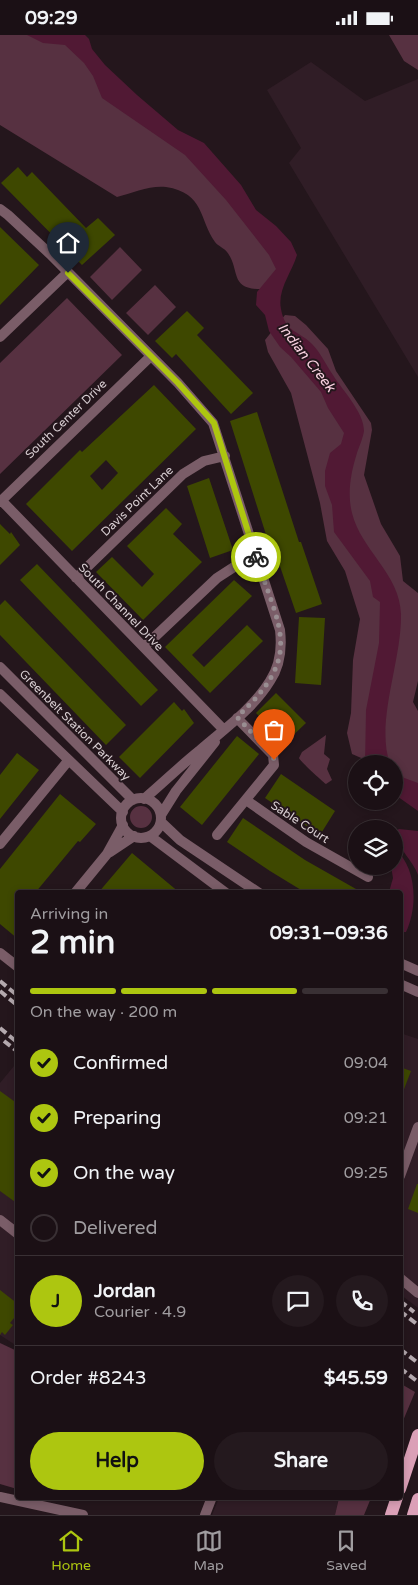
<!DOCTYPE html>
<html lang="en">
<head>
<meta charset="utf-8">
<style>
  :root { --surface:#1b1015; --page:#24191e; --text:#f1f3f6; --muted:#a09da0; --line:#393034; --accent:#adc610 }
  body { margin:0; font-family:"Varela Round",sans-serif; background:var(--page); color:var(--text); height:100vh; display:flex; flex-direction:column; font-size:19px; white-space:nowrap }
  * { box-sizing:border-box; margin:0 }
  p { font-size:16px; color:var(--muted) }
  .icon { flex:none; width:28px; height:28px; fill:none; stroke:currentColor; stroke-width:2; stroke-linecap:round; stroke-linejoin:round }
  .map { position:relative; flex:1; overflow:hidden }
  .details { position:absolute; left:15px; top:855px; width:388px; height:610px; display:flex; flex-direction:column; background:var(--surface); border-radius:5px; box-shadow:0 2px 8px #0003,0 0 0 1px var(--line) }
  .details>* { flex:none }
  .fabs { position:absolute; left:348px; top:720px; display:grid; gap:10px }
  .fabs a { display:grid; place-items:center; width:55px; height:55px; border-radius:50%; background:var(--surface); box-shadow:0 2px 8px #0003,0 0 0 1px var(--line); font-size:25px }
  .pin { position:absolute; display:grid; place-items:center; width:42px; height:42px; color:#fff; margin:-51px -21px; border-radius:50% 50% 50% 0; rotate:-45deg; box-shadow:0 0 5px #0007 }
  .pin .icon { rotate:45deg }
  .courier { position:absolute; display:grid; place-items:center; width:50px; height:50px; margin:-25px; border:4px solid #adc610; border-radius:50%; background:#fff; color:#222; box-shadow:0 1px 6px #0007 }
  .overview em { font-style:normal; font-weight:700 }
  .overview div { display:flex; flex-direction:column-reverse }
  .overview { display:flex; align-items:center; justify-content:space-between; height:85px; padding:0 15px }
  h1 { font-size:32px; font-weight:700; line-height:38px }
  .bar { display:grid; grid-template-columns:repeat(4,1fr); gap:8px 5px; align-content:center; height:60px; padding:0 15px }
  .bar i { height:6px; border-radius:4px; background:var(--line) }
  .bar .on { background:var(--accent) }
  .bar p { grid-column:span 4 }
  .line { display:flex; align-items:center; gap:12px; padding:0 15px; border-top:1px solid var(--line) }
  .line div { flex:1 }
  .round { display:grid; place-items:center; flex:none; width:52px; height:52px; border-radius:26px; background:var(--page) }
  ol { padding:0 15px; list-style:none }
  li { display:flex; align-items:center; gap:15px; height:55px }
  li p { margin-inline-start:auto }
  li .icon { padding:5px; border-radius:50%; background:var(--accent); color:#111; stroke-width:4 }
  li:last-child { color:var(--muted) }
  li i { width:28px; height:28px; border:2px solid var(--line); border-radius:50% }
  .primary-button { display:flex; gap:10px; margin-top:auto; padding:10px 15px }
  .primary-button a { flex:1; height:58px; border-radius:30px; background:var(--accent); color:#111; font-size:20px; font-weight:700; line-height:58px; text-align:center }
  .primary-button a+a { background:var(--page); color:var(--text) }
  .status { display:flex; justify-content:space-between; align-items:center; height:35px; padding:0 25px; background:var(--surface); direction:ltr }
  .status svg { height:14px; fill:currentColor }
  .tabs { display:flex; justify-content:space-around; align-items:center; height:70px; border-top:1px solid var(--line); background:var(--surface); font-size:14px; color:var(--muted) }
  .tabs a { display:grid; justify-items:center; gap:2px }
  .tabs .on { color:var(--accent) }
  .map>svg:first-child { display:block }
  .built { fill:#301d26 }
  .green { fill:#573141 }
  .water { fill:#511934 }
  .building { fill:#3e4800; fill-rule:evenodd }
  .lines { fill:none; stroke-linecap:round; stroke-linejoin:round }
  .street { stroke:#7a5d68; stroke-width:10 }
  .primary { stroke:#dba0b7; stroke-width:12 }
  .rail { stroke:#b4a9ae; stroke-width:4; stroke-dasharray:8 4; stroke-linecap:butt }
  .done { stroke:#998e92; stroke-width:5; stroke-dasharray:0 9 }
  .route { stroke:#adc610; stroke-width:6 }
  .labels { text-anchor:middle; stroke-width:4; stroke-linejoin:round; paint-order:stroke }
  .street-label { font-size:12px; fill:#d8ced2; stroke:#24161c }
  .water-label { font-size:14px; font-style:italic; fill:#f9d2e1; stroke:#24161c }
</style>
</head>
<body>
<div class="status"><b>09:29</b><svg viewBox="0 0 49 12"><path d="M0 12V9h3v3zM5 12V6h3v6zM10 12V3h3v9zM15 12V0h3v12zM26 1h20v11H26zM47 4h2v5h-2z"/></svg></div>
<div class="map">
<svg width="418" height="1480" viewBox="0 0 418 1480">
  <rect width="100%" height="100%" fill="#24161c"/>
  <path class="built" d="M311 27 365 66 418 44V342L289 128 301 113 267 55Z
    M400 998 418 1004V1273L400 1259Z
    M14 1031 18 1034 17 1311 0 1300V1048Z
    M219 1463H339L335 1480H212Z"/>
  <path class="green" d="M0 0H51L76 11 159 90 286 221 263 254C228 255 241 235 227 217 224 213 218 211 215 207 199 185 205 158 166 152 151 150 132 158 117 162L0 90Z
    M389 0H418V35L404 26Z
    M120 212 142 235 112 265 90 242Z
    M155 250 176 272 148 300 126 278Z
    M67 263 122 320 0 439V328Z
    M285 280 295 281 306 290 328 314 336 336 371 388 372 395 364 440 381 489 400 521 403 546 418 558V646L413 667 418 676V759L394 744V729H375L352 719 347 698 351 678 353 625 360 584 345 536 327 506 320 468 291 358 268 317 265 305Z
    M326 700 324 719 330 724 327 734 332 745 326 749C324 748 300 726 299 723L302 717Z
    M130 782a11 11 0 1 1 22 0a11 11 0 1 1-22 0Z
    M0 1308 17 1316 16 1365H18L17 1454 0 1449Z
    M403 1350 415 1357 400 1393V1354Z
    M339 1463V1462L371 1463 364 1480H335Z"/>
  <path class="water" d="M27 0H85L89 4 92 14 105 30 137 60 178 95 204 108 241 150 256 175 276 191 291 207 297 220C292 237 277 255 281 274 285 298 300 296 312 309 321 318 326 330 333 340 342 355 364 377 364 396 363 403 359 412 357 418 351 437 347 458 352 478 361 515 400 539 401 579 402 626 375 687 390 729H365L366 675 379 608 380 567 373 562 370 546 334 497 332 470 325 451V436L330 418 341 409 344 398 328 373 321 357 291 322 280 312 269 296 265 280 256 270 257 257 276 234 269 220 226 165 185 120 102 63 93 41 84 28 65 10 43 8Z
    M394 736 399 741 418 748V776L394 759Z
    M399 794 418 796V840C414 827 394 808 394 797Z
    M394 813C417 832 418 872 406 897H400V858L389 857 393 843 391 831H394Z"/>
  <path class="building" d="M18 132 27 142 32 137 86 193 98 183 115 200 82 230 1 148Z
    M0 192 39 230 0 270Z
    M187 276 204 293 197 300 253 358 231 379 176 319 172 323 155 306Z
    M154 350 196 394 72 516 26 469 80 415 82 417ZM106 425 118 438 102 455 90 441Z
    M257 377 299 507H301L322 569 296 578 272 508 269 509 230 386Z
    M209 443 233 515 210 523 187 451Z
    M166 473 182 489 173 499 202 527 143 585 96 537 112 522 142 552 154 539 127 511Z
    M0 489 10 499 11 497 20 510 0 530Z
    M37 529 158 655 141 671 20 545Z
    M234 545 252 561 192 620 204 632 247 590 263 606 210 658 165 612Z
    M5 565 126 690 106 710 0 600V570Z
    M299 582 325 583 321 650 295 648Z
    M276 658 306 688 285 708 256 678Z
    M174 667 182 676 184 674 194 688 140 743 119 722Z
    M237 701 259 719 202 790 180 772Z
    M17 718 39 735 0 784V740Z
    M281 739 335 776 320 800 265 763Z
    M60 759 96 789 80 807 78 806 35 858H18V904L0 889V834Z
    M243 783 305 825 363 858H306L270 836 227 807Z
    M132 818 180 858H98Z
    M400 1032 411 1036 401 1062H400Z
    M0 1056 18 1069V1169L0 1156Z
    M417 1149H418V1178L408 1174Z
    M0 1255 18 1269V1278L10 1288 13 1290 5 1300 2 1297 0 1300Z"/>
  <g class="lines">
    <path class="street" d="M0 174 8 180 50 219 178 348 213 388 280 595C282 612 280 631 270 646 253 674 223 695 199 716 180 731 163 748 144 764
      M0 302 68 237
      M1 465 224 695
      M0 467 151 321
      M76 543 183 439 204 426 225 421
      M144 612 217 543 234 532 257 523
      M0 632 133 765
      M0 659 123 777
      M121 783a20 20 0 1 1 40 0a20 20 0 1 1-40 0Z
      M246 765 306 807 368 842
      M161 780 176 756 215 707
      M161 787 180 805 259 858
      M217 800 274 730 273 720 237 683
      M150 801 226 858
      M0 809 68 726
      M110 817 134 801
      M75 858 107 819 123 790
      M0 918 18 932
      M400 928 418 936
      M400 949 418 957
      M400 1141 418 1092
      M0 1185 18 1199
      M400 1243 418 1258
      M0 1462 83 1480
      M205 1480 212 1462"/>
    <path class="primary" d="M400 1454 418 1400
      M391 1480 397 1462
      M413 1480 418 1464"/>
    <path class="rail" d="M0 946 18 961
      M0 956 18 971
      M0 993 18 1008
      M4 1006 18 1017
      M400 1266 414 1277
      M400 1276 418 1290
      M400 1314 418 1328
      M400 1333 418 1347"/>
  </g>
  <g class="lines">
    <path class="done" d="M256 522C281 597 303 621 237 682L273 720 274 725"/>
    <path class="route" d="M68 238 178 348 214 388 256 522"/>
  </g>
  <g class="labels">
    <g class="street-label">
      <text transform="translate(66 384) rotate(-44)" y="4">South Center Drive</text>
      <text transform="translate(137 466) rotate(-44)" y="4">Davis Point Lane</text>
      <text transform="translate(121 572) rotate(46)" y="4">South Channel Drive</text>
      <text transform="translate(75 690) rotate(45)" y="4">Greenbelt Station Parkway</text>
      <text transform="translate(300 787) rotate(33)" y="4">Sable Court</text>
    </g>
    <g class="water-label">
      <text transform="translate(307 322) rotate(52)" y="5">Indian Creek</text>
    </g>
  </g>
</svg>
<div class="fabs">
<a><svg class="icon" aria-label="locate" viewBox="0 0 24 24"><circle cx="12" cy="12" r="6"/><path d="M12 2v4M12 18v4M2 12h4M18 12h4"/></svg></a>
<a><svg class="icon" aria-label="layers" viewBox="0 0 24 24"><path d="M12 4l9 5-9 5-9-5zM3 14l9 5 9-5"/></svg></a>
</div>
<div class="pin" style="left:274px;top:725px;background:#ea580c"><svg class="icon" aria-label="bag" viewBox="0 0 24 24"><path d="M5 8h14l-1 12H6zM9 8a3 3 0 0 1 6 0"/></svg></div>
<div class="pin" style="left:68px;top:238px;background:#1f2937"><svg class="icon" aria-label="home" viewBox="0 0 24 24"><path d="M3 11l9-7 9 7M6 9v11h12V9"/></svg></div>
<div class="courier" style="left:256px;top:522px"><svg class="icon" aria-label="bike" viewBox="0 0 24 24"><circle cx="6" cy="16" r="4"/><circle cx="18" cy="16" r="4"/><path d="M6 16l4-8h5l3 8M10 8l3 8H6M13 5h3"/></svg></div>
<section class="details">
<div class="overview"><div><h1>2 min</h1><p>Arriving in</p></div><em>09:31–09:36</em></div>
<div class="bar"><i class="on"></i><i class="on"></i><i class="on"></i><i></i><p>On the way · 200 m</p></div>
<ol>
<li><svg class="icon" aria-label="check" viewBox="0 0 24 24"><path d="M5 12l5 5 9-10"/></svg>Confirmed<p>09:04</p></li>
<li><svg class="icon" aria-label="check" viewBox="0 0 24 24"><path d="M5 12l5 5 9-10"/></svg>Preparing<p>09:21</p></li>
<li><svg class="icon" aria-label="check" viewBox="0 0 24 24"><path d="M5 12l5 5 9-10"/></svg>On the way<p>09:25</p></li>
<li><i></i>Delivered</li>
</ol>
<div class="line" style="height:90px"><b class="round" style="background:var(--accent);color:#111">J</b><div><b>Jordan</b><p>Courier · 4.9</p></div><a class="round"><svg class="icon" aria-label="chat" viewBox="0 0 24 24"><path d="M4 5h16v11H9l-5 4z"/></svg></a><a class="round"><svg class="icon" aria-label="phone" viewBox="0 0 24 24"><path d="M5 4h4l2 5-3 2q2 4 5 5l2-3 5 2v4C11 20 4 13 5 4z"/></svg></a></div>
<div class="line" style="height:65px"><div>Order #8243</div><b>$45.59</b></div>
<div class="primary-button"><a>Help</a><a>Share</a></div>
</section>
</div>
<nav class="tabs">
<a class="on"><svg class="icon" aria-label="home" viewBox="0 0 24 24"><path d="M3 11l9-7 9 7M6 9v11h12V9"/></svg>Home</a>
<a><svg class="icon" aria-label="map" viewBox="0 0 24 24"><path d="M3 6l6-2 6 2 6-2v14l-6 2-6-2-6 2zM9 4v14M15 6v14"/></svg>Map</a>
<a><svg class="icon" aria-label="saved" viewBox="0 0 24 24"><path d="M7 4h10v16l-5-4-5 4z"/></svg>Saved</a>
</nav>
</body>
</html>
